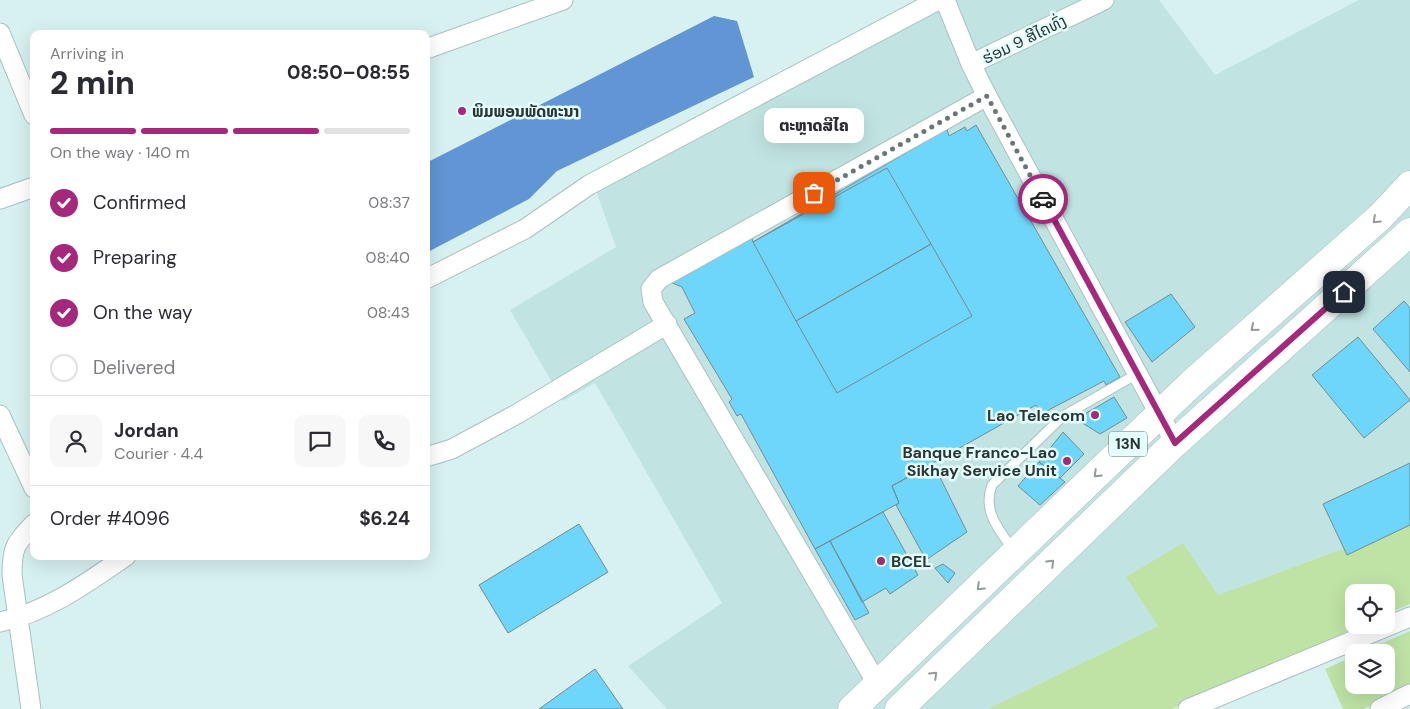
<!DOCTYPE html>
<html lang="en">
<head>
<meta charset="utf-8">
<style>
  :root { --surface:#fff; --page:#f7f7f7; --text:#2b2b33; --muted:#7c7c81; --line:#e1e1e2; --accent:#a4297c }
  body { margin:0; font-family:"DM Sans","Noto Sans Lao",sans-serif; background:var(--page); color:var(--text); height:100vh; display:flex; flex-direction:column; font-size:19px; white-space:nowrap }
  * { box-sizing:border-box; margin:0 }
  p { font-size:16px; color:var(--muted) }
  .icon { flex:none; width:28px; height:28px; fill:none; stroke:currentColor; stroke-width:2; stroke-linecap:round; stroke-linejoin:round }
  .map { position:relative; flex:1; overflow:hidden }
  .details { position:absolute; left:30px; top:30px; width:400px; height:530px; display:flex; flex-direction:column; background:var(--surface); border-radius:10px; box-shadow:0 5px 20px #0002 }
  .details>* { flex:none }
  .buttons { position:absolute; left:1345px; top:584px; display:grid; gap:10px }
  .buttons a { display:grid; place-items:center; width:50px; height:50px; border-radius:10px; background:var(--surface); box-shadow:0 5px 20px #0002; font-size:25px }
  .pin { position:absolute; display:grid; place-items:center; width:42px; height:42px; color:#fff; margin:-21px; border-radius:10px; box-shadow:0 2px 8px #0006 }
  .courier { position:absolute; display:grid; place-items:center; width:50px; height:50px; margin:-25px; border:4px solid #a4297c; border-radius:50%; background:#fff; color:#222; box-shadow:0 1px 6px #0007 }
  .bubble { position:absolute; height:35px; border-radius:10px; background:var(--surface); box-shadow:0 5px 20px #0002; font-size:16px; font-weight:800; line-height:35px; text-align:center }
  .summary em { font-style:normal; font-weight:800 }
  .summary div { display:flex; flex-direction:column-reverse }
  .summary { display:flex; align-items:center; justify-content:space-between; height:85px; padding:0 20px }
  h1 { font-size:32px; font-weight:800; line-height:38px }
  .bar { display:grid; grid-template-columns:repeat(4,1fr); gap:8px 5px; align-content:center; height:60px; padding:0 20px }
  .bar i { height:6px; border-radius:4px; background:var(--line) }
  .bar .selected { background:var(--accent) }
  .bar p { grid-column:span 4 }
  .line { display:flex; align-items:center; gap:12px; padding:0 20px; border-top:1px solid var(--line) }
  .line div { flex:1 }
  .round { display:grid; place-items:center; flex:none; width:52px; height:52px; border-radius:10px; background:var(--page) }
  ol { padding:0 20px; list-style:none }
  li { display:flex; align-items:center; gap:15px; height:55px }
  li p { margin-inline-start:auto }
  li .icon { padding:5px; border-radius:50%; background:var(--accent); color:#fff; stroke-width:4 }
  li:last-child { color:var(--muted) }
  li i { width:28px; height:28px; border:2px solid var(--line); border-radius:50% }
  .map>svg:first-child { display:block }
  .built { fill:#c1e4e2 }
  .green { fill:#bee3a5 }
  .water { fill:#6195d3 }
  .building { fill:#6ed6fa; stroke:#758b93 }
  .lines { fill:none; stroke-linecap:round; stroke-linejoin:round }
  .lane-casing { stroke:#a8c1c0; stroke-width:11 }
  .street-casing { stroke:#a8c1c0; stroke-width:21 }
  .highway-casing { stroke:#a8c1c0; stroke-width:29 }
  .lane { stroke:#fff; stroke-width:9 }
  .street { stroke:#fff; stroke-width:19 }
  .highway { stroke:#fff; stroke-width:28 }
  .oneway { stroke:#949a9a }
  .done { stroke:#667776; stroke-width:5; stroke-dasharray:0 9 }
  .route { stroke:#a4297c; stroke-width:6 }
  .poi-dot { fill:#a4297c; stroke:#e4fefd; stroke-width:2 }
  .labels { text-anchor:middle; stroke-width:5; stroke-linejoin:round; paint-order:stroke }
  .shield { fill:#e4fefd; stroke:#627170; stroke-width:1 }
  .shield-label { font-size:15px; font-weight:bold; fill:#2a3534 }
  .street-label { font-size:16px; fill:#2a3534; stroke:#e4fefd }
  .poi-label { font-size:16px; font-weight:bold; fill:#2a3534; stroke:#e4fefd; text-anchor:start }
</style>
</head>
<body>
<div class="map">
<svg width="1410" height="709" viewBox="0 0 1410 709">
  <rect width="100%" height="100%" fill="#d6f1f0"/>
  <path class="built" d="M938 0H1159L1215 75 1359 0H1410V518L1345 548 1218 595 1182 543 1158 626 988 709H667L628 666 722 603 595 383 563 401 510 310 616 247 596 191Z"/>
  <path class="green" d="M1410 518V604L1386 614V592H1354V625H1362L1172 709H988L1158 626 1126 577 1183 543 1218 595 1345 548Z
    M1410 631V690L1363 709H1343L1325 669 1354 656V685H1386V652H1362Z"/>
  <path class="water" d="M714 16 737 21 754 77 557 171 529 199 426 253V163Z"/>
  <path class="building" d="M976 125 1120 377 1106 385 1104 381 1041 414 1036 405 892 486 899 503 815 549 741 414 737 416 729 402 732 399 684 319 695 313 682 287 668 281 752 238 753 242 947 129 949 136 965 127 967 131Z
    M887 168 931 244 796 321 753 242Z
    M931 244 972 316 837 393 796 321Z
    M1171 294 1195 327 1152 362 1125 322Z
    M1404 301 1410 308V372L1373 329Z
    M1358 337 1410 400 1364 438 1312 375Z
    M1114 397 1127 418 1100 434 1076 419Z
    M1063 432 1084 454 1060 478 1039 462Z
    M1039 462 1065 482 1040 505 1018 486Z
    M933 463 967 532 926 560 896 505 899 503 892 486Z
    M1410 463V525L1347 555 1323 504Z
    M883 512 918 575 890 594 886 588 862 602 830 541Z
    M579 524 608 572 508 633 479 585Z
    M830 541 869 613 855 620 815 549Z
    M943 564 955 573 948 583 935 568Z
    M595 669 623 709H539Z"/>
  <g class="lines">
    <defs>
      <path id="lane" d="M1014 551C999 530 982 511 992 485L1063 416 1137 374"/>
      <path id="street" d="M945 0 971 64 987 96 1175 443
        M0 33 34 115
        M426 49 563 0
        M971 64 1104 0
        M0 199 34 187
        M426 279 525 229 589 185 938 0
        M0 415 34 488
        M426 457 452 449 517 414 667 324
        M0 622C47 612 87 583 126 556
        M878 685 653 302 651 289 659 279 987 96
        M31 709 12 575C12 547 15 544 34 524
        M1188 709 1410 617
        M1380 709 1410 694"/>
      <path id="highway" d="M852 709 1192 383 1380 217 1410 185
        M899 709 1175 443 1410 232"/>
    </defs>
    <use href="#lane" class="lane-casing"/>
    <use href="#street" class="street-casing"/>
    <use href="#highway" class="highway-casing"/>
    <use href="#lane" class="lane"/>
    <use href="#street" class="street"/>
    <use href="#highway" class="highway"/>
  </g>
  <defs><path id="oneway-chevron" d="M-2-3.5L2.5 0L-2 3.5" fill="none" stroke-width="1.6" stroke-linecap="round" stroke-linejoin="round" transform="scale(1.25)"/></defs>
  <g class="oneway">
    <use href="#oneway-chevron" transform="translate(1376 220) rotate(137)"/>
    <use href="#oneway-chevron" transform="translate(1254 328) rotate(139)"/>
    <use href="#oneway-chevron" transform="translate(1097 474) rotate(136)"/>
    <use href="#oneway-chevron" transform="translate(1051 563) rotate(-44)"/>
    <use href="#oneway-chevron" transform="translate(980 587) rotate(136)"/>
    <use href="#oneway-chevron" transform="translate(934 675) rotate(-44)"/>
  </g>
  <g class="lines">
    <path class="done" d="M814 193 987 96 1043 199"/>
    <path class="route" d="M1043 199 1175 443 1344 292"/>
  </g>
  <g class="poi-dot">
    <circle cx="462" cy="111" r="5"/>
    <circle cx="1095" cy="415" r="5"/>
    <circle cx="1067" cy="461" r="5"/>
    <circle cx="881" cy="561" r="5"/>
  </g>
  <g class="labels">
    <rect class="shield" x="1109" y="431.5" width="38" height="25" rx="4"/>
    <g class="shield-label">
      <text x="1128" y="449">13N</text>
    </g>
    <g class="street-label">
      <text transform="translate(1024 39) rotate(-26)" y="6">ຮ່ອມ 9 ສີໄຄທົ່ງ</text>
    </g>
    <g class="poi-label">
      <text x="472" y="117">ພິມພອນພັດທະນາ</text>
      <text x="1085" y="421" text-anchor="end">Lao Telecom</text>
      <text x="1057" y="458" text-anchor="end">Banque Franco-Lao<tspan x="1057" dy="18">Sikhay Service Unit</tspan></text>
      <text x="891" y="567">BCEL</text>
    </g>
  </g>
</svg>
<div class="buttons">
<a><svg class="icon" aria-label="locate" viewBox="0 0 24 24"><circle cx="12" cy="12" r="6"/><path d="M12 2v4M12 18v4M2 12h4M18 12h4"/></svg></a>
<a><svg class="icon" aria-label="layers" viewBox="0 0 24 24"><path d="M12 4l9 5-9 5-9-5zM3 14l9 5 9-5"/></svg></a>
</div>
<div class="pin" style="left:814px;top:193px;background:#ea580c"><svg class="icon" aria-label="bag" viewBox="0 0 24 24"><path d="M5 8h14l-1 12H6zM9 8a3 3 0 0 1 6 0"/></svg></div>
<div class="pin" style="left:1344px;top:292px;background:#1f2937"><svg class="icon" aria-label="home" viewBox="0 0 24 24"><path d="M3 11l9-7 9 7M6 9v11h12V9"/></svg></div>
<div class="courier" style="left:1043px;top:199px"><svg class="icon" aria-label="car" viewBox="0 0 24 24"><path d="M5 17H2v-5l4-1 3-4h7l3 4 3 1v5h-3M9 17h6M6 11h13"/><circle cx="7" cy="17" r="2"/><circle cx="17" cy="17" r="2"/></svg></div>
<div class="bubble" style="left:764px;top:108px;width:100px">ຕະຫຼາດສີໄຄ</div>
<section class="details">
<div class="summary"><div><h1>2 min</h1><p>Arriving in</p></div><em>08:50–08:55</em></div>
<div class="bar"><i class="selected"></i><i class="selected"></i><i class="selected"></i><i></i><p>On the way · 140 m</p></div>
<ol>
<li><svg class="icon" aria-label="check" viewBox="0 0 24 24"><path d="M5 12l5 5 9-10"/></svg>Confirmed<p>08:37</p></li>
<li><svg class="icon" aria-label="check" viewBox="0 0 24 24"><path d="M5 12l5 5 9-10"/></svg>Preparing<p>08:40</p></li>
<li><svg class="icon" aria-label="check" viewBox="0 0 24 24"><path d="M5 12l5 5 9-10"/></svg>On the way<p>08:43</p></li>
<li><i></i>Delivered</li>
</ol>
<div class="line" style="height:90px"><a class="round"><svg class="icon" aria-label="person" viewBox="0 0 24 24"><circle cx="12" cy="8" r="4"/><path d="M4 21q1-7 8-7t8 7"/></svg></a><div><b>Jordan</b><p>Courier · 4.4</p></div><a class="round"><svg class="icon" aria-label="chat" viewBox="0 0 24 24"><path d="M4 5h16v11H9l-5 4z"/></svg></a><a class="round"><svg class="icon" aria-label="phone" viewBox="0 0 24 24"><path d="M5 4h4l2 5-3 2q2 4 5 5l2-3 5 2v4C11 20 4 13 5 4z"/></svg></a></div>
<div class="line" style="height:65px"><div>Order #4096</div><b>$6.24</b></div>
</section>
</div>
</body>
</html>
